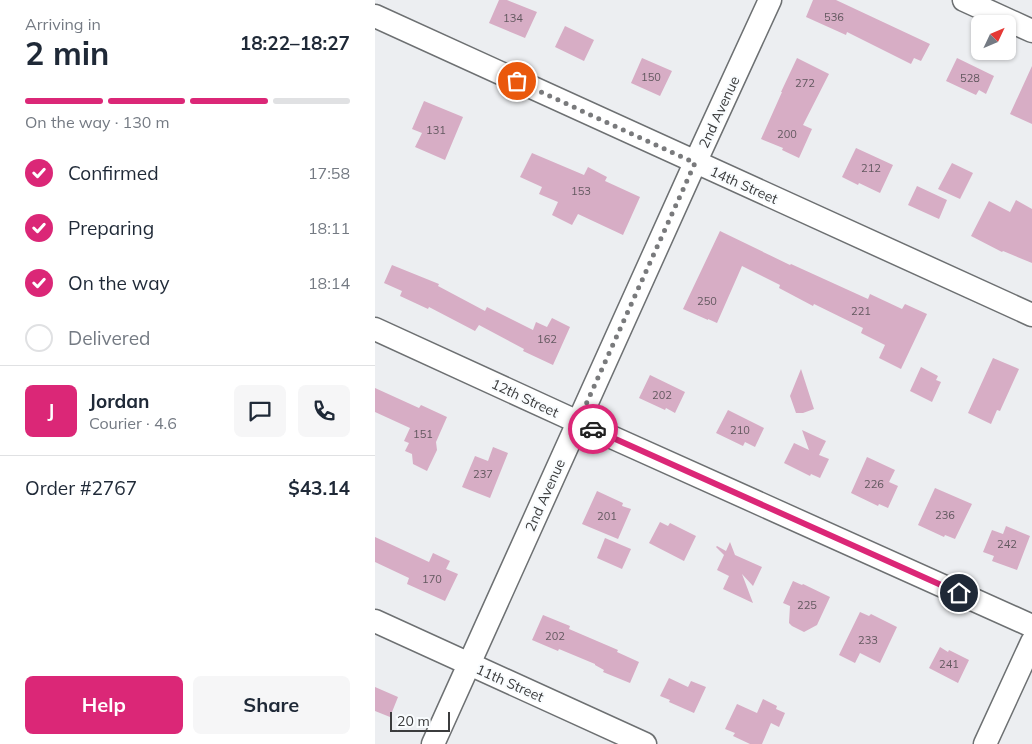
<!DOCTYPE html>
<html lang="en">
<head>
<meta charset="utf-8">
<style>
  :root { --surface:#fff; --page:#f6f6f7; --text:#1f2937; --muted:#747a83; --line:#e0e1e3; --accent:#db2777 }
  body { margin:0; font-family:Mulish,sans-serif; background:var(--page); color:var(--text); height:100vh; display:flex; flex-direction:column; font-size:19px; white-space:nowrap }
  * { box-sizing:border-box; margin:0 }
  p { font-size:16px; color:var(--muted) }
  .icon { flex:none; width:28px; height:28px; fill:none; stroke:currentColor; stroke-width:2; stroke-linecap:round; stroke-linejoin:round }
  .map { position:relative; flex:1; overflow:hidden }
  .sheet { display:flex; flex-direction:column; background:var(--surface); width:375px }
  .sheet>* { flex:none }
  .needle { width:32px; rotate:46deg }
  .fabs { position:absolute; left:596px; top:15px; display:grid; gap:10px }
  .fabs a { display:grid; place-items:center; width:45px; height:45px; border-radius:8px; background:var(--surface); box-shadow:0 1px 4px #0004; font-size:25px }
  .scale { position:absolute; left:15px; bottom:12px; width:60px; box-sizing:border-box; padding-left:5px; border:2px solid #3b3c3d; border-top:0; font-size:14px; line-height:18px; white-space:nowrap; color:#3b3c3d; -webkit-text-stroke:4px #f9fcfe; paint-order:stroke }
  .pin { position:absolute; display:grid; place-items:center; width:42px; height:42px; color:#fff; margin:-21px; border:2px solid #fff; border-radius:50%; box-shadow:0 1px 5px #0007 }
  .courier { position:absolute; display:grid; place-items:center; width:50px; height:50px; margin:-25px; border:4px solid #db2777; border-radius:50%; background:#fff; color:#222; box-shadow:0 1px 6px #0007 }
  .headline em { font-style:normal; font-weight:700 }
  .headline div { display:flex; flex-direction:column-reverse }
  .headline { display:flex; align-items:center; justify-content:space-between; height:85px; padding:0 25px }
  h1 { font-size:32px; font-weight:700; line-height:38px }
  .bar { display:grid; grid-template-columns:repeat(4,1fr); gap:8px 5px; align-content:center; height:60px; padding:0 25px }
  .bar i { height:6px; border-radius:4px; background:var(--line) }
  .bar .current { background:var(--accent) }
  .bar p { grid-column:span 4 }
  .line { display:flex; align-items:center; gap:12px; padding:0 25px; border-top:1px solid var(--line) }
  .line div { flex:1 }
  .round { display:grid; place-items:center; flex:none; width:52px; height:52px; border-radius:8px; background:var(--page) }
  ol { padding:0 25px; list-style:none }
  li { display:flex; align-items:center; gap:15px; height:55px }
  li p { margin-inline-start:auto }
  li .icon { padding:5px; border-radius:50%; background:var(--accent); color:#fff; stroke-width:4 }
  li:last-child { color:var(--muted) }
  li i { width:28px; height:28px; border:2px solid var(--line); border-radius:50% }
  .cta { display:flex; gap:10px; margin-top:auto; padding:10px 25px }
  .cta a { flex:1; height:58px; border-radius:8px; background:var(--accent); color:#fff; font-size:20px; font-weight:700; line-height:58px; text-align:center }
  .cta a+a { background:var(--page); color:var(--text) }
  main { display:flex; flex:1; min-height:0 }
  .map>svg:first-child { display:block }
  .building { fill:#d7adc5 }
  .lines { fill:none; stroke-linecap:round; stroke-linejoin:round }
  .street-casing { stroke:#6d7072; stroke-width:25 }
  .street { stroke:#fff; stroke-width:22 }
  .done { stroke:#797a7c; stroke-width:5; stroke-dasharray:0 9 }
  .route { stroke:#db2777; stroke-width:6 }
  .labels { text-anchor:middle; stroke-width:4; stroke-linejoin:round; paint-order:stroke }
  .number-label { font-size:11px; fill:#62585f }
  .street-label { font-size:14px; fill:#3b3c3d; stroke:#f9fcfe }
</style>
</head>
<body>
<main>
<section class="sheet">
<div class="headline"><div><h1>2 min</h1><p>Arriving in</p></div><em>18:22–18:27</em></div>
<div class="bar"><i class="current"></i><i class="current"></i><i class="current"></i><i></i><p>On the way · 130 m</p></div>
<ol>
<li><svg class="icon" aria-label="check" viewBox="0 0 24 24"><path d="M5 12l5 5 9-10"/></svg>Confirmed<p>17:58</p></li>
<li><svg class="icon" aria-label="check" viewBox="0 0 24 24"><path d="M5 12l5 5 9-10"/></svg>Preparing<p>18:11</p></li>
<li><svg class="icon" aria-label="check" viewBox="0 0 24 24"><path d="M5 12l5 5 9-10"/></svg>On the way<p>18:14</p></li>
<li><i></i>Delivered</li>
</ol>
<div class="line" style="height:90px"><b class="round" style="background:var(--accent);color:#fff">J</b><div><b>Jordan</b><p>Courier · 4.6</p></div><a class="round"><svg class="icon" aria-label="chat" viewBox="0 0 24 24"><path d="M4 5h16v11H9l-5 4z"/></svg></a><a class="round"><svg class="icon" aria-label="phone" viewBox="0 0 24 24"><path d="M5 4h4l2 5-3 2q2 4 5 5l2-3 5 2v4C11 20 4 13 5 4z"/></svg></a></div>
<div class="line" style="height:65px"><div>Order #2767</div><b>$43.14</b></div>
<div class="cta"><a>Help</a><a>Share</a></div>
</section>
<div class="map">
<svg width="657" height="744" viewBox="0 0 657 744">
  <rect width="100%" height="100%" fill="#eceef1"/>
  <path class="building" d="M124 0H132L162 12 150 38 114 23Z
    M438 0H461L555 44 546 61 539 58 536 64 472 32 471 35 431 17Z
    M190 26 219 40 209 61 180 47Z
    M267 58 297 71 285 96 256 83Z
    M422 58 454 74 428 125 437 129 424 158 407 150 408 148 386 139 407 92H406Z
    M582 58 619 76 611 94 604 90 601 95 571 81Z
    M657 66V124L635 114Z
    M49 101 88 117 70 160 40 147 47 133 37 129Z
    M481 148 518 165 505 193 484 183 483 185 467 177Z
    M157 153 209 175 213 167 232 177 230 181 265 197 248 235 203 214 197 225 177 215 183 202 164 194 167 187 145 177Z
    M577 163 598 173 585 199 563 189Z
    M542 186 572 200 564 219 533 205Z
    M641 200 657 209V263L628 251 627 252 596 236 614 201 635 212Z
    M345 231 415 265 416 264 493 299 495 294 527 309 530 304 552 314 526 369 504 358 510 345 486 333 488 328 439 304 438 306 404 288 405 285 367 266 342 323 333 319V320L308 309Z
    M17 265 64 284 63 286 110 311 112 307 158 330 161 322 172 327 177 318 195 327 178 365 148 351 149 349 104 325 100 331 54 307 53 309 25 296 27 291 9 283Z
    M618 358 644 369 625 411 622 410 616 424 593 413Z
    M546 367 563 376 561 380 566 382 557 402 535 391Z
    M426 369 439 409 428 413H421L415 396Z
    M275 375 310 392 300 413 291 408 290 410 264 398Z
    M0 388 44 408 46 405 72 417 61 442 62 450 52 471 38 464 37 454 30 451 34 443 29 441 35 428 0 412Z
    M353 410 389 428 380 447 370 442 368 446 341 433Z
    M427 430 451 441 444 455 454 459 445 478 436 474 435 476 409 463 419 443 434 450Z
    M118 447 133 453 115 498 87 487 100 456 113 461Z
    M492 457 520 470 514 482 523 486 513 508 504 504 503 506 476 493Z
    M560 488 597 504 580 539 570 535 569 537 543 525Z
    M222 491 248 503 247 506 256 509 243 539 207 524Z
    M285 522 293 526 295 523 321 536 309 561 274 543Z
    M631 526 655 536 642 570 617 561 619 556 608 552 617 530 628 534Z
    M0 537 54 562 58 553 75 561 71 569 83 574 70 601 32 584 34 578 0 562Z
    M230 538 256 549 247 569 222 558Z
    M355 542 360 555 387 567 378 586 367 574 378 603 348 589 354 576 342 570 349 555 341 547 342 546 351 551Z
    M418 581 427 585 428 584 455 597 442 625 429 632 417 626 414 623 415 606 408 603Z
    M485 612 494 616 496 614 522 627 505 663 485 653 480 663 464 655Z
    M168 615 195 626 194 629 243 650 242 652 264 662 255 683 228 672 229 670 220 665V664L184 649 183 651 157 640Z
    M565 647 573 652 574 650 594 660 583 683 554 668Z
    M294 678 313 687 316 681 331 687 319 713 294 702 295 700 285 696Z
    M0 687 23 697 15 717 0 711Z
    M388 699 402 706 401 709 410 713 404 727 396 723 387 744H375L358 736 360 733 350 729 362 704 382 713Z"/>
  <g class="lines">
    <defs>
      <path id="street" d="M589 0 657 31
        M0 16 657 315
        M0 329 203 422 657 626
        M0 621 270 744
        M58 744 320 163 395 0
        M610 744 657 642"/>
    </defs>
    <use href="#street" class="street-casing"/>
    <use href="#street" class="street"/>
  </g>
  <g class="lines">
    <path class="done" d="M142 81 320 163 203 422 218 429"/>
    <path class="route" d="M218 429 584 593"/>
  </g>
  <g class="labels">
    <g class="number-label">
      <text x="459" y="21">536</text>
      <text x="138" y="22">134</text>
      <text x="276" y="81">150</text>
      <text x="595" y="82">528</text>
      <text x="430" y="87">272</text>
      <text x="61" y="134">131</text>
      <text x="412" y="138">200</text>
      <text x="496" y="172">212</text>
      <text x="206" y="195">153</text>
      <text x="332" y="305">250</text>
      <text x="486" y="315">221</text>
      <text x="172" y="343">162</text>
      <text x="287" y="399">202</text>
      <text x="365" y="434">210</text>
      <text x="48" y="438">151</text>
      <text x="108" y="478">237</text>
      <text x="499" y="488">226</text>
      <text x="570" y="519">236</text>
      <text x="232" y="520">201</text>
      <text x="632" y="548">242</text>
      <text x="57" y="583">170</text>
      <text x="432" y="609">225</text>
      <text x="180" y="640">202</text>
      <text x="493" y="644">233</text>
      <text x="574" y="668">241</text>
    </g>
    <g class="street-label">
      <text transform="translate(344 112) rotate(-65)" y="5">2nd Avenue</text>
      <text transform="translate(369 185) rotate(24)" y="5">14th Street</text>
      <text transform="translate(150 398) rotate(25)" y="5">12th Street</text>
      <text transform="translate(170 495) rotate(-66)" y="5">2nd Avenue</text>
      <text transform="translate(135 683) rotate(24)" y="5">11th Street</text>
    </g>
  </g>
</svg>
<div class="fabs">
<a><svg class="needle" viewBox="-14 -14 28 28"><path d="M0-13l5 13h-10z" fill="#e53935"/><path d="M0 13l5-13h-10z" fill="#747a83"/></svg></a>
</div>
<div class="scale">20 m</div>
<div class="pin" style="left:142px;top:81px;background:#ea580c"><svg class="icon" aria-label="bag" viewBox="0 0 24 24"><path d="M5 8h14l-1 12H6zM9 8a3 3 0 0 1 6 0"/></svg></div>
<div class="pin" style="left:584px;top:593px;background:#1f2937"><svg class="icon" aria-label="home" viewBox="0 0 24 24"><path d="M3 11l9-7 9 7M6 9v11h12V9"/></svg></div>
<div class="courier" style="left:218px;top:429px"><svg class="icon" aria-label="car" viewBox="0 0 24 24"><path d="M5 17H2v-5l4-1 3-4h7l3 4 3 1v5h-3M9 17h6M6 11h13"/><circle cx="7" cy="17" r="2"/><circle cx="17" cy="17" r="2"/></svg></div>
</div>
</main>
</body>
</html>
